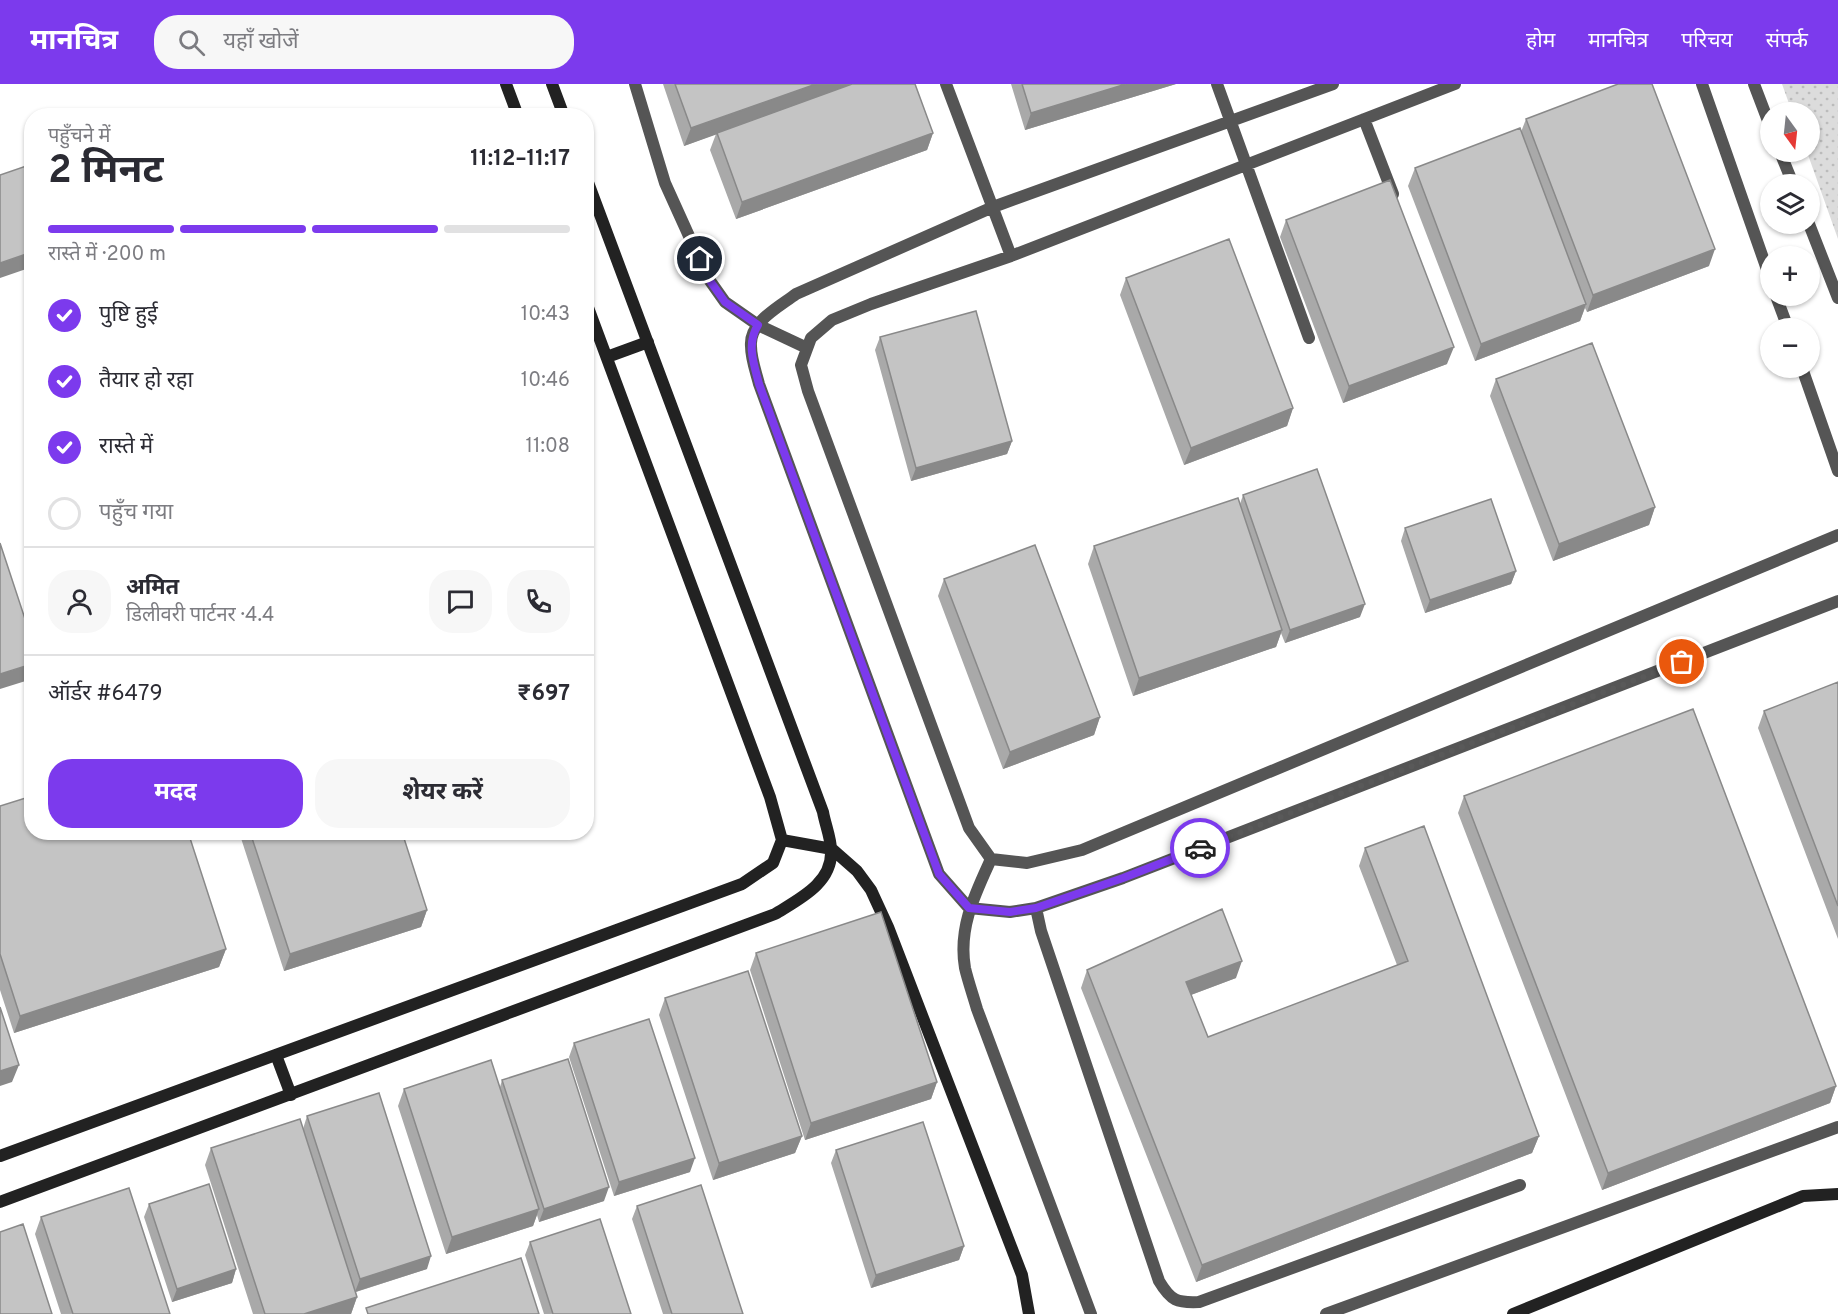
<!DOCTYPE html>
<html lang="hi">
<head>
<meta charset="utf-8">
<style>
  :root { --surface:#fff; --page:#f7f7f7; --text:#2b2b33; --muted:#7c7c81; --line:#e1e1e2; --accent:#7c3aed }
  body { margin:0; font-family:Overpass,"Noto Sans Devanagari",sans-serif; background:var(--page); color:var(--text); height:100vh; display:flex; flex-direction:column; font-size:22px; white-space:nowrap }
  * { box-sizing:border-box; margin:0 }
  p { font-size:20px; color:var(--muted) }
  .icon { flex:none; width:33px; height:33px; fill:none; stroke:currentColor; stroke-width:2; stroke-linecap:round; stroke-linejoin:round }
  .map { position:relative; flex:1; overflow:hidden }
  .panel { position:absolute; left:24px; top:24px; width:570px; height:732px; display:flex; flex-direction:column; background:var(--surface); border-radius:24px; box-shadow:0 2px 4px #0004 }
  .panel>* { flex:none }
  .needle { width:39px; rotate:165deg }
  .tools { position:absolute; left:1760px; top:18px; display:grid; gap:12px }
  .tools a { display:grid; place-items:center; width:60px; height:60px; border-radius:50%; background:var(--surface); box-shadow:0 2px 4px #0004; font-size:30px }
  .pin { position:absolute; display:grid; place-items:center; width:51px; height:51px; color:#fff; margin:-26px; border:3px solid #fff; border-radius:50%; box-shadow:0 2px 6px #0007 }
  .courier { position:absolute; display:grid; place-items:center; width:60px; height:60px; margin:-30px; border:4px solid #7c3aed; border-radius:50%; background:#fff; color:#222; box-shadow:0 2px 8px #0007 }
  .headline em { font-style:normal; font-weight:700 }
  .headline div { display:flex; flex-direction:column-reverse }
  .headline { display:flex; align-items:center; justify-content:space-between; height:102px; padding:0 24px }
  h1 { font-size:39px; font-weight:700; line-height:45px }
  .bar { display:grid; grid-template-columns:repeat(4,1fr); gap:9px 6px; align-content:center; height:72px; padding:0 24px }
  .bar i { height:8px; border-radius:4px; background:var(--line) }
  .bar .active { background:var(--accent) }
  .bar p { grid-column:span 4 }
  .line { display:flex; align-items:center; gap:15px; padding:0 24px; border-top:2px solid var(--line) }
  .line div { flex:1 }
  .round { display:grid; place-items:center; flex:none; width:63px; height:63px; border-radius:24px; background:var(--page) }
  ol { padding:0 24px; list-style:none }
  li { display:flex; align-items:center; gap:18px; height:66px }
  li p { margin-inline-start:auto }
  li .icon { padding:6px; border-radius:50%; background:var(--accent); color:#fff; stroke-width:4 }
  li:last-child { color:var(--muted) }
  li i { width:33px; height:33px; border:3px solid var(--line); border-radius:50% }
  .primary-button { display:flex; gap:12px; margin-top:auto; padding:12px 24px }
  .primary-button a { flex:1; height:69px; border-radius:24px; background:var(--accent); color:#fff; font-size:24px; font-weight:700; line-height:69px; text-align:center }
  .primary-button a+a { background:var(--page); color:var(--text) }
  header { display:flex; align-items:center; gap:36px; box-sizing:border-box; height:84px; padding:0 30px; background:var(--accent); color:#fff }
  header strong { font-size:28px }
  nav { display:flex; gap:33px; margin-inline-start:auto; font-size:21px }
  .search { width:420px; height:54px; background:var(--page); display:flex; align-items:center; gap:15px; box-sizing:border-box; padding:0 21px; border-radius:24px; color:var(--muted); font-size:22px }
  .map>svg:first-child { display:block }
  .grass { fill:url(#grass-dots) }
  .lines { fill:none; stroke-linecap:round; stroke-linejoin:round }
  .lane { stroke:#555; stroke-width:12 }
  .secondary { stroke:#222; stroke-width:12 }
  .wall { fill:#a9a9a9 }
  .shaded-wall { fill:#898989 }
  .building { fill:#c4c4c4; stroke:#898989; stroke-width:1.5 }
  .done { stroke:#595959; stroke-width:6; stroke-dasharray:0 10.8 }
  .route { stroke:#7c3aed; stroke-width:8 }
</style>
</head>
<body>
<header>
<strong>मानचित्र</strong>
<div class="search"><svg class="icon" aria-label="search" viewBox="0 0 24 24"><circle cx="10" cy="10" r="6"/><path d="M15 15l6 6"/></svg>यहाँ खोजें</div>
<nav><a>होम</a><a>मानचित्र</a><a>परिचय</a><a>संपर्क</a></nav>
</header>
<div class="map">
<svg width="1838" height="1230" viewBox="0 0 1838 1230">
  <defs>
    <pattern id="grass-dots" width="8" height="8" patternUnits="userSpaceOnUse" patternTransform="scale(1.5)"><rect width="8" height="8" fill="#dcdcdc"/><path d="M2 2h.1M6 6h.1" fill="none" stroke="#bbb" stroke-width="1.8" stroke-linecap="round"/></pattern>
  </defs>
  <rect width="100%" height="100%" fill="#fff"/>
  <path class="grass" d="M1782 0H1838V155L1807 68H1809V28H1792Z"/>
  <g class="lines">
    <path class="lane" d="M635 0 665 99 708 194 725 218 758 241 807 264
      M946 0 1011 172
      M1217 0 1309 254
      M1333 0 993 123 796 210C779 223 749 238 751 262 751 275 756 288 759 300L939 790 969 824 1010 828 1036 824 1123 794 1838 517
      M1455 0 1011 172 871 220 832 236 811 254 801 281 808 307 969 744 991 775 1027 779 1082 766 1838 451
      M1702 0 1770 194
      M1754 0 1770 42
      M1364 35 1393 110
      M1780 68 1793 100
      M1809 140 1838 214
      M1776 212 1788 244
      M1802 284 1838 387
      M991 775C975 810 958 844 965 884 968 897 973 911 977 925L1091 1230
      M1036 824 1041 847 1159 1197C1171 1217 1177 1219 1199 1218L1520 1101
      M1326 1230 1838 1043"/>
    <path class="secondary" d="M506 0 518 32
      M552 0 564 32
      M607 273 648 258
      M782 756 832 765 857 787 871 806 888 843 1022 1191 1029 1230
      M276 971 291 1011
      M0 1072 742 800 773 779 782 756 770 713 586 218
      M0 1118 775 830C799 815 833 799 831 766 831 754 825 740 823 728L586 93
      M1513 1230 1803 1112 1838 1110"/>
  </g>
  <path class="wall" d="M663 0H915L933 49 927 66 736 135 710 66 716 50 684 62Z
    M1011 0H1176L1025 46Z
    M1526 35 1709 182 1587 228 1585 224 1580 237 1475 277 1408 102 1415 84 1521 48Z
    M1286 136 1447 280 1343 319 1280 153Z
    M1126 194 1293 324 1287 342 1184 381 1120 211Z
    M880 253 1012 357 1007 370 911 397 875 266Z
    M1496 295 1655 423 1649 441 1553 477 1490 312Z
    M32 405V437L26 420Z
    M1243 411 1360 533 1285 559 1281 549 1276 563 1133 612 1088 480 1094 462 1240 420Z
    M1405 444 1516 487 1511 500 1425 529 1401 457Z
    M944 495 1100 633 1094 651 1003 685 938 512Z
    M1838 598V855L1758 644 1764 627Z
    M1464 712 1836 1002 1830 1019 1602 1106 1458 729Z
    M0 722 226 865 219 883 14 949 0 906Z
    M239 748H402L427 826 421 843 284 887Z
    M1365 764 1539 1052 1532 1069 1196 1198 1081 904 1087 886 1236 894 1191 911 1208 953 1397 881 1359 782Z
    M756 869 937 998 931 1015 805 1056 750 886Z
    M665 914 802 1052 795 1069 713 1096 659 931Z
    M574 959 690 1088 614 1112 569 973Z
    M502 996 604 1117 539 1138 537 1131 533 1142 446 1170 398 1022 404 1005 500 1003Z
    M307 1032 427 1185 356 1208 357 1213 351 1230H253L205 1081 211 1064 303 1045Z
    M836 1066 964 1162 959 1176 871 1204 831 1079Z
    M149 1120 236 1185 232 1199 172 1218 144 1133Z
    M637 1122 743 1230H663L632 1135Z
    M41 1133 170 1230H61L35 1150Z
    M530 1158 631 1230H544L525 1171Z"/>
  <path class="shaded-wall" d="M816 0H854L853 2 684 62 691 44Z
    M1126 0H1176L1025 46 1031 29Z
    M933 49 927 66 736 135 742 118Z
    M1715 165 1709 182 1587 228 1593 211Z
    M32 168V183L0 194V179Z
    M1586 220 1580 237 1475 277 1481 260Z
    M1454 263 1447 280 1343 319 1349 302Z
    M1293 324 1287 342 1184 381 1191 364Z
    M1012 357 1007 370 911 397 916 384Z
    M1655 423 1649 441 1553 477 1559 460Z
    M1516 487 1511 500 1425 529 1430 516Z
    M1365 520 1360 533 1285 559 1290 546Z
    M1282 546 1276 563 1133 612 1139 594Z
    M32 580V595L0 605V590Z
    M1100 633 1094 651 1003 685 1010 668Z
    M427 826 421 843 284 887 290 870Z
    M226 865 219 883 14 949 20 932Z
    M1242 877 1236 894 1180 915 1186 898Z
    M19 981 12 998 0 1002V987Z
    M937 998 931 1015 805 1056 811 1039Z
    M1836 1002 1830 1019 1602 1106 1608 1089Z
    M802 1052 795 1069 713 1096 719 1079Z
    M1539 1052 1532 1069 1196 1198 1202 1181Z
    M695 1074 690 1088 614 1112 619 1098Z
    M609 1103 604 1117 539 1138 544 1125Z
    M539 1125 533 1142 446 1170 452 1153Z
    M964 1162 959 1176 871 1204 876 1191Z
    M431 1172 427 1185 355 1208 360 1195Z
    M236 1185 232 1199 172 1218 177 1205Z
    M357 1213 351 1230H304Z"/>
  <path class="building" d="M675 0H816L691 44Z
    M852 0H915L933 49 742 118 717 49Z
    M1022 0H1126L1031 29Z
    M1618 0H1652L1715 165 1593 211 1526 35Z
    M1520 44 1586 220 1481 260 1415 84Z
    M32 80V168L0 179V91Z
    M1390 96 1454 263 1349 302 1286 136Z
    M1229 155 1293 324 1191 364 1126 194Z
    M976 227 1012 357 916 384 880 253Z
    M1592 259 1655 423 1559 460 1496 295Z
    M1317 385 1365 520 1290 546 1243 411Z
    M1238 414 1282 546 1139 594 1094 462Z
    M1491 415 1516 487 1430 516 1405 444Z
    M0 459 32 556V580L0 590Z
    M1035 461 1100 633 1010 668 944 495Z
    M1838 598V822L1764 627Z
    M1693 625 1836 1002 1608 1089 1464 712Z
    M32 712V748H188L226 865 20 932 0 870V722Z
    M1424 742 1539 1052 1202 1181 1087 886 1222 825 1242 877 1186 898 1208 953 1408 877 1365 764Z
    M250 748H402L427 826 290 870Z
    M881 828 937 998 811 1039 756 869Z
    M748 887 802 1052 719 1079 665 914Z
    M0 923 19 981 0 987Z
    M649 935 695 1074 619 1098 574 959Z
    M568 975 609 1103 544 1125 502 996Z
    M491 976 539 1125 452 1153 404 1005Z
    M379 1009 431 1172 360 1195 307 1032Z
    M300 1035 357 1213 304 1230H265L211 1064Z
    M923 1038 964 1162 876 1191 836 1066Z
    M209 1100 236 1185 177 1205 149 1120Z
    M701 1101 743 1230H672L637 1122Z
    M129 1104 170 1230H73L41 1133Z
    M600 1135 631 1230H553L530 1158Z
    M23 1140 52 1230H0V1148Z
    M521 1174 539 1230H368L366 1224Z"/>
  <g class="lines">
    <path class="done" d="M1200 764 1682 578"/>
    <path class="route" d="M700 175 708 194 725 218 758 241C746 260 754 280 759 300L939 790 969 824 1010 828 1036 824 1123 794 1200 764"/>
  </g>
</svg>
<div class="tools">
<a><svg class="needle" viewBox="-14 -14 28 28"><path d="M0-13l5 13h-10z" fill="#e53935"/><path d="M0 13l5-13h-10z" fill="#7c7c81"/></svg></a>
<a><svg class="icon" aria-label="layers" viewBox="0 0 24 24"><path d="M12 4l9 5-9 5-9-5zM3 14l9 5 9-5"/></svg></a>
<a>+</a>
<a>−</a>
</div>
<div class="pin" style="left:1682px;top:578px;background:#ea580c"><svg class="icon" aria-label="bag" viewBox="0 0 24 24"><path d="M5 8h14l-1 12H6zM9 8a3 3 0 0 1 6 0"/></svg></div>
<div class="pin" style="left:700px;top:175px;background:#1f2937"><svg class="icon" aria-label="home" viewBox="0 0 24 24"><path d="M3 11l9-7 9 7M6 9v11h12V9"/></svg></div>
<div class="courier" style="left:1200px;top:764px"><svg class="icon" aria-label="car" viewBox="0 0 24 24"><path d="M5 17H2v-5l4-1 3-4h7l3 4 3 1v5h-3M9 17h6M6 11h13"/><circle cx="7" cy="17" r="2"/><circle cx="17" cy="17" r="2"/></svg></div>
<section class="panel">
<div class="headline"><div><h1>2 मिनट</h1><p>पहुँचने में</p></div><em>11:12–11:17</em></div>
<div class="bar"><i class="active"></i><i class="active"></i><i class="active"></i><i></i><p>रास्ते में · 200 m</p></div>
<ol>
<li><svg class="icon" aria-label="check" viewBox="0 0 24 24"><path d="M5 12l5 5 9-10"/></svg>पुष्टि हुई<p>10:43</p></li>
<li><svg class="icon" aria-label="check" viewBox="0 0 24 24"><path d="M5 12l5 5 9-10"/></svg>तैयार हो रहा<p>10:46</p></li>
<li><svg class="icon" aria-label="check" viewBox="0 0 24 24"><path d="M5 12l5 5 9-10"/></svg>रास्ते में<p>11:08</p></li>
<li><i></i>पहुँच गया</li>
</ol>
<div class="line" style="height:108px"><a class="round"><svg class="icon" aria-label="person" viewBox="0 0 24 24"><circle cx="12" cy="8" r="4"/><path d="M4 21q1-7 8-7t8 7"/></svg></a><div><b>अमित</b><p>डिलीवरी पार्टनर · 4.4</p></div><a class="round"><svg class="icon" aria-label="chat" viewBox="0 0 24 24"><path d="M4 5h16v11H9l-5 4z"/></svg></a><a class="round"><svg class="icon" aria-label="phone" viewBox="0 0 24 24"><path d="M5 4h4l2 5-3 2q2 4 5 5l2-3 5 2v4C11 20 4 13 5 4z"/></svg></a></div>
<div class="line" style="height:78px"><div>ऑर्डर #6479</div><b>₹697</b></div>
<div class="primary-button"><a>मदद</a><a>शेयर करें</a></div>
</section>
</div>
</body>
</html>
